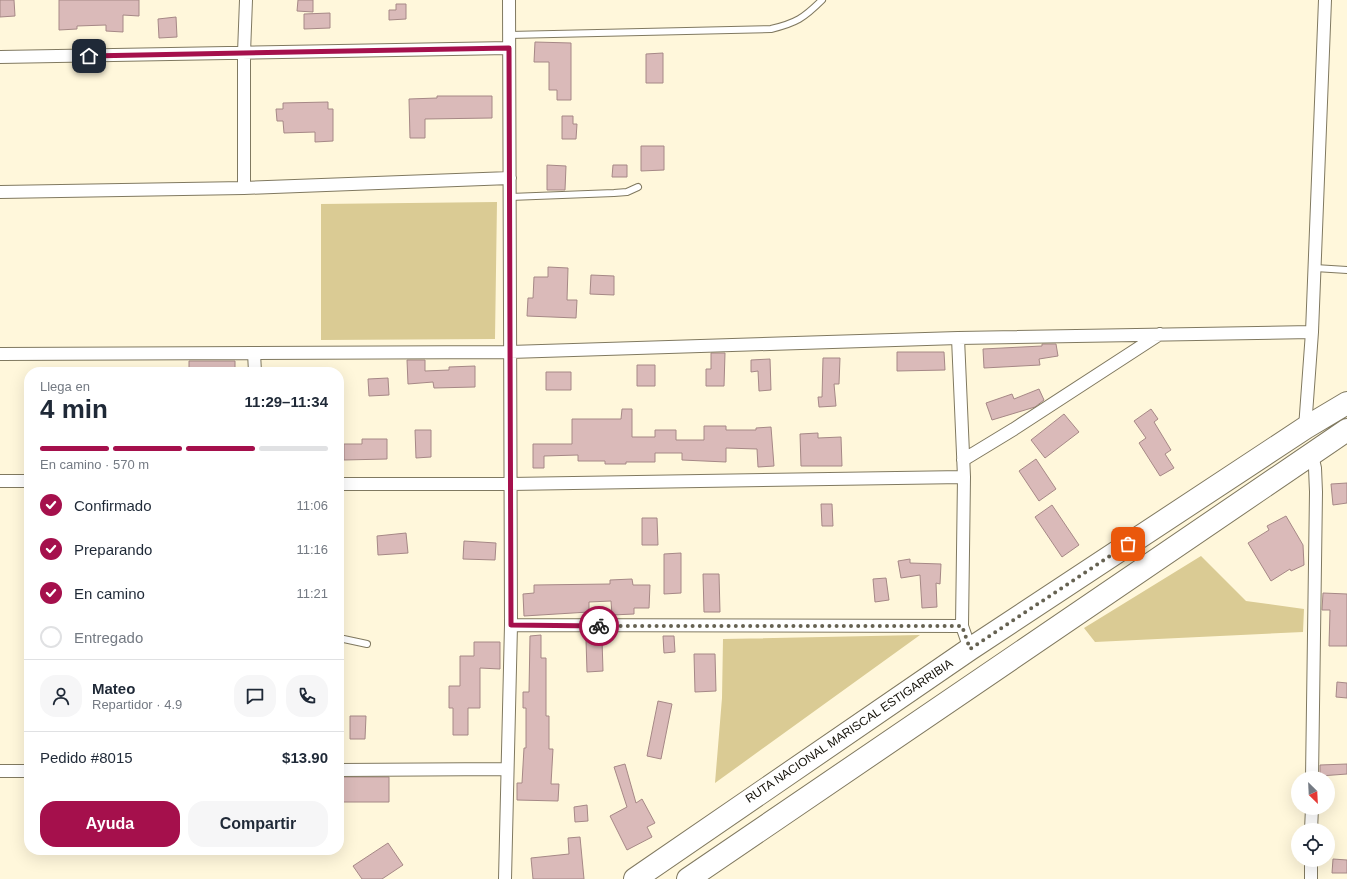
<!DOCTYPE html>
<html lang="es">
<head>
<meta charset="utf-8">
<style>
  :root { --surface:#fff; --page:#f6f6f7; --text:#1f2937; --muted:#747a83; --line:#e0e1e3; --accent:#a5104c }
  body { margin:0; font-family:Helvetica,sans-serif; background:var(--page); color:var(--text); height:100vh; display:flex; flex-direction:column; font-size:15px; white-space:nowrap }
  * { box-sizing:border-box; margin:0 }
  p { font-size:13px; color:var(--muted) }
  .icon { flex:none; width:22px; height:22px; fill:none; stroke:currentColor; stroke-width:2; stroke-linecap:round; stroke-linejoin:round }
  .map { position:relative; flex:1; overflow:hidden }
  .sheet { position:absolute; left:24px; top:367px; width:320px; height:488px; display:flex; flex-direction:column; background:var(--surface); border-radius:16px; box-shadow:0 4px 16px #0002 }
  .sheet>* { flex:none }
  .needle { width:26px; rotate:156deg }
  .fabs { position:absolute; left:1291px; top:771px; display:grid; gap:8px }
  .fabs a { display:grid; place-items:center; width:44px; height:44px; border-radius:50%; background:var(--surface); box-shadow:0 4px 16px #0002; font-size:20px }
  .pin { position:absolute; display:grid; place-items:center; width:34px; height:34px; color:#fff; margin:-17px; border-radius:8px; box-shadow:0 2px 6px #0006 }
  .courier { position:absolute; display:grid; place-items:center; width:40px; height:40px; margin:-20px; border:3px solid #a5104c; border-radius:50%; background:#fff; color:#222; box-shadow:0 1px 5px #0007 }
  .head em { font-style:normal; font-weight:800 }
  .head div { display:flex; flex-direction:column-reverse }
  .head { display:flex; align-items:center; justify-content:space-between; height:68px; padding:0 16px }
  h1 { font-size:26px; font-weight:800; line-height:30px }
  .bar { display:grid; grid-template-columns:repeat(4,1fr); gap:6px 4px; align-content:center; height:48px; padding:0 16px }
  .bar i { height:5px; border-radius:3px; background:var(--line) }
  .bar .current { background:var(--accent) }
  .bar p { grid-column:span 4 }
  .line { display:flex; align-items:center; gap:10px; padding:0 16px; border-top:1px solid var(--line) }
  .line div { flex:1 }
  .round { display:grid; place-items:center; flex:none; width:42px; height:42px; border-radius:16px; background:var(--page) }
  ol { padding:0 16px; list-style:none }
  li { display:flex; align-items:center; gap:12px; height:44px }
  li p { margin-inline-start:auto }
  li .icon { padding:4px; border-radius:50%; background:var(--accent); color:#fff; stroke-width:4 }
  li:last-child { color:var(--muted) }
  li i { width:22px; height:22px; border:2px solid var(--line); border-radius:50% }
  .primary-button { display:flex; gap:8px; margin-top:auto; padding:8px 16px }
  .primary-button a { flex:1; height:46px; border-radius:16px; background:var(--accent); color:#fff; font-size:16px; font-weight:800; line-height:46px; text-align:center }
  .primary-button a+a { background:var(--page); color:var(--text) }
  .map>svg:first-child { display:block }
  .green { fill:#dacb94 }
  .building { fill:#dabab9; stroke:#a68886 }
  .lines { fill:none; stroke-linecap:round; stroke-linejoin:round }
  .lane-casing { stroke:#807960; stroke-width:8 }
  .street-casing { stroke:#807960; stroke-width:14 }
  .highway-casing { stroke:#807960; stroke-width:24 }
  .lane { stroke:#fff; stroke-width:6 }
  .street { stroke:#fff; stroke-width:12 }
  .highway { stroke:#fff; stroke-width:22 }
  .done { stroke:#666252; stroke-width:4; stroke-dasharray:0 7.2 }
  .route { stroke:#a5104c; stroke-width:5 }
  .labels { text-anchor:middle; stroke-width:3; stroke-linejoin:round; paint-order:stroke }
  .street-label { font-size:12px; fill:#141108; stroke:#fff }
</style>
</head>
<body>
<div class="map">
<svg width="1347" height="879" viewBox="0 0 1347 879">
  <rect width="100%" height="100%" fill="#fff7db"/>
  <path class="green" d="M497 202 495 339 321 340V204Z
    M1201 556 1246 601 1304 609 1303 632 1095 642 1084 628Z
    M920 635 715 783 722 698 723 639Z"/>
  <path class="building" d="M0 0H14L15 16 0 17Z
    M59 0H139V16L123 15V32L106 31V25L77 26V29L59 30Z
    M298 0H313V12L297 11Z
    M396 4H406V19L389 20V10H396Z
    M330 13V28L304 29V14Z
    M176 17 177 37 159 38 158 19Z
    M535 42 571 43V100H557V90H549V62H534Z
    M663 53V83H646V54Z
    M437 96H492V118L425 119V138H410L409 99 437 98Z
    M328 102V109H333V141L315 142V132L284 133 283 121H277L276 109H283V103Z
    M562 116H573V124H577L576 139H562Z
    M641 146H664V170L641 171Z
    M547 165 566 166 565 190H547Z
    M613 165H627V177H612Z
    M548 267 568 268 567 300H577L576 318 527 316 528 298H533L534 277H548Z
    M591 275 614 276V295L590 294Z
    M1042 344H1056L1058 356 1039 359 1040 365 984 368 983 349 1042 346Z
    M897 352H944L945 370 897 371Z
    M711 353H725L724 386H706V369H711Z
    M823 358H840L839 384H834L836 406 819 407 818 397H822Z
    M770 359 771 390 759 391 758 371 751 372V360Z
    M407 360H425V371L449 370V367L475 366V387L434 388 433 382 408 384Z
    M189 361H235V372H189Z
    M637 365H655V386H637Z
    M546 372H571V390H546Z
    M388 378 389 395 369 396 368 379Z
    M1039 389 1044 400 1035 407 992 420 986 403 1012 394 1014 399Z
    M622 409H632V437H655V430H676V440H704V426H726V430H756V428L771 427 774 466 758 467 757 449 726 448V462L682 460V453H655V462H626V464H605V461H578V455L544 456V468H533V444H572V419H621Z
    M1151 409 1158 419 1154 422 1171 450 1165 454 1174 468 1160 476 1139 443 1146 438 1134 421Z
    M1064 414 1079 432 1045 458 1031 440Z
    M415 430H431V457L416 458Z
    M818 433V438L841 437 842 466H801L800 434Z
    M362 439H387V459L344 460V444H362Z
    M1036 459 1056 489 1039 501 1019 471Z
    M1347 483V503L1333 505 1331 484Z
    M821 504H832L833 526H822Z
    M1052 505 1079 545 1062 557 1035 517Z
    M1286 516 1303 545 1304 565 1291 571 1290 569 1271 581 1248 543 1269 530 1267 526Z
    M642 518H657L658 545H642Z
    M406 533 408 553 378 555 377 536Z
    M464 541 496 543 495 560 463 559Z
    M681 553V593L664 594V554Z
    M910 559V563L941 564 940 584 936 583 937 607 922 608 920 575 901 578 898 561Z
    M703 574H719L720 612H704Z
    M886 578 889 600 875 602 873 579Z
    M632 579 633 585H650L649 608H634V614L612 615 611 601 589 602V612L524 616 523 594 534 593V585L610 584V580Z
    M1323 593 1347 594V646H1329L1330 610H1322Z
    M541 635V658H546V716H549V749H553L551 784H559L558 801 517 800V783H522L524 748H526V708H523V692H529L530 636Z
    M663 636H674L675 652 664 653Z
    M586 640H602L603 671 587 672Z
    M474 642H500V669L480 668V708H468V735H453V708H449V686H460V656H474Z
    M694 654H715L716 691 695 692Z
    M1337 682 1347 683V698L1336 697Z
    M658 701 672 704 661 759 647 756Z
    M350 716H366L365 739H350Z
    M625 764 636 803 642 799 655 823 647 827 652 837 627 850 610 816 627 807 614 767Z
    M1347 764V774L1320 776V765Z
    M339 777H389V802H339Z
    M587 805 588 821 575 822 574 807Z
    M580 837 584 879H533L531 858 569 854 568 838Z
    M388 843 403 865 382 879H362L353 866Z
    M1333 859 1347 860V873H1332Z"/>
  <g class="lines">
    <defs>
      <path id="lane" d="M509 35 771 29C796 23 804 18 822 0
        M510 197 614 193 627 192 638 187
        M1315 268 1347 270
        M339 638 367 644"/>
      <path id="street" d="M0 57 509 48
        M244 188V53L246 0
        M0 192 244 188 510 178
        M958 338 1312 332
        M254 353 255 372
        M0 354 510 352 958 338 964 477 962 626 970 649
        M1305 428 1312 332 1325 0
        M1312 455 1315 468 1316 492 1312 778
        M963 460 1014 429 1160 334
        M0 481H29
        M339 484H510L964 477
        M511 625 962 626
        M339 770 507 769
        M0 771H29
        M1311 830 1312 808
        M505 879 511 625 509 0
        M1311 879V860"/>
      <path id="highway" d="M635 879 970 649 1305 428 1347 403
        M688 879 1347 430"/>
    </defs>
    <use href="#lane" class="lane-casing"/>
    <use href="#street" class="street-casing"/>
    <use href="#highway" class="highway-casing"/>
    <use href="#lane" class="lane"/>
    <use href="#street" class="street"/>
    <use href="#highway" class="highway"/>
  </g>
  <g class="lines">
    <path class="done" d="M599 626H962L970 649 1128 544"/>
    <path class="route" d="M89 56 509 48 511 625 599 626"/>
  </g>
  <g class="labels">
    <g class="street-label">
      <text transform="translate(849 731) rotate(-34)" y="4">RUTA NACIONAL MARISCAL ESTIGARRIBIA</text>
    </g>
  </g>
</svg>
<div class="fabs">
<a><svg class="needle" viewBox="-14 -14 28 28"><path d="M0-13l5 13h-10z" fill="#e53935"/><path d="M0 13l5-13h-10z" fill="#747a83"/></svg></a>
<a><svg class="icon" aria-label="locate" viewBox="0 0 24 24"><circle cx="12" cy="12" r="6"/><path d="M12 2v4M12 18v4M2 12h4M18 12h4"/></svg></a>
</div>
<div class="pin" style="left:1128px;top:544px;background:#ea580c"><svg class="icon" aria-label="bag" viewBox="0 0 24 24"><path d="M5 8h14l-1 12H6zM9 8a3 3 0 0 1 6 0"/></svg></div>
<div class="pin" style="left:89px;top:56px;background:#1f2937"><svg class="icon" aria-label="home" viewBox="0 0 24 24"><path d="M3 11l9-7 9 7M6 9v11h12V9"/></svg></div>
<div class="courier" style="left:599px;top:626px"><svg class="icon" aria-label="bike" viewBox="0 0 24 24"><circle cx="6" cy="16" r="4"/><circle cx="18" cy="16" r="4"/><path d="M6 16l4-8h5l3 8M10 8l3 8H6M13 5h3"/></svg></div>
<section class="sheet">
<div class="head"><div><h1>4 min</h1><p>Llega en</p></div><em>11:29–11:34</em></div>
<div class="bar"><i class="current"></i><i class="current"></i><i class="current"></i><i></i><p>En camino · 570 m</p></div>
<ol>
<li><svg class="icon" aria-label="check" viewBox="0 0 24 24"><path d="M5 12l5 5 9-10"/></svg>Confirmado<p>11:06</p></li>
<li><svg class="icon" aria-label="check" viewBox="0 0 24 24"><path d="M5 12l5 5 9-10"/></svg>Preparando<p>11:16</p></li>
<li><svg class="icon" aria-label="check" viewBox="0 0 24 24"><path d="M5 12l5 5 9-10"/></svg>En camino<p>11:21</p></li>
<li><i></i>Entregado</li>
</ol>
<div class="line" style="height:72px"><a class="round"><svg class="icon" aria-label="person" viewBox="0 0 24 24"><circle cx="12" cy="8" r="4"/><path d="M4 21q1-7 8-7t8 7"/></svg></a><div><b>Mateo</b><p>Repartidor · 4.9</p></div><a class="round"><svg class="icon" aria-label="chat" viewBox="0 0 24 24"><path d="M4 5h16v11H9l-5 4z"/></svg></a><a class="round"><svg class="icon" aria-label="phone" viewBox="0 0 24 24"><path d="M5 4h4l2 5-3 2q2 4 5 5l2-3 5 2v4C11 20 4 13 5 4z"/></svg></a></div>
<div class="line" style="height:52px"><div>Pedido #8015</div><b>$13.90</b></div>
<div class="primary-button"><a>Ayuda</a><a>Compartir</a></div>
</section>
</div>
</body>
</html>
